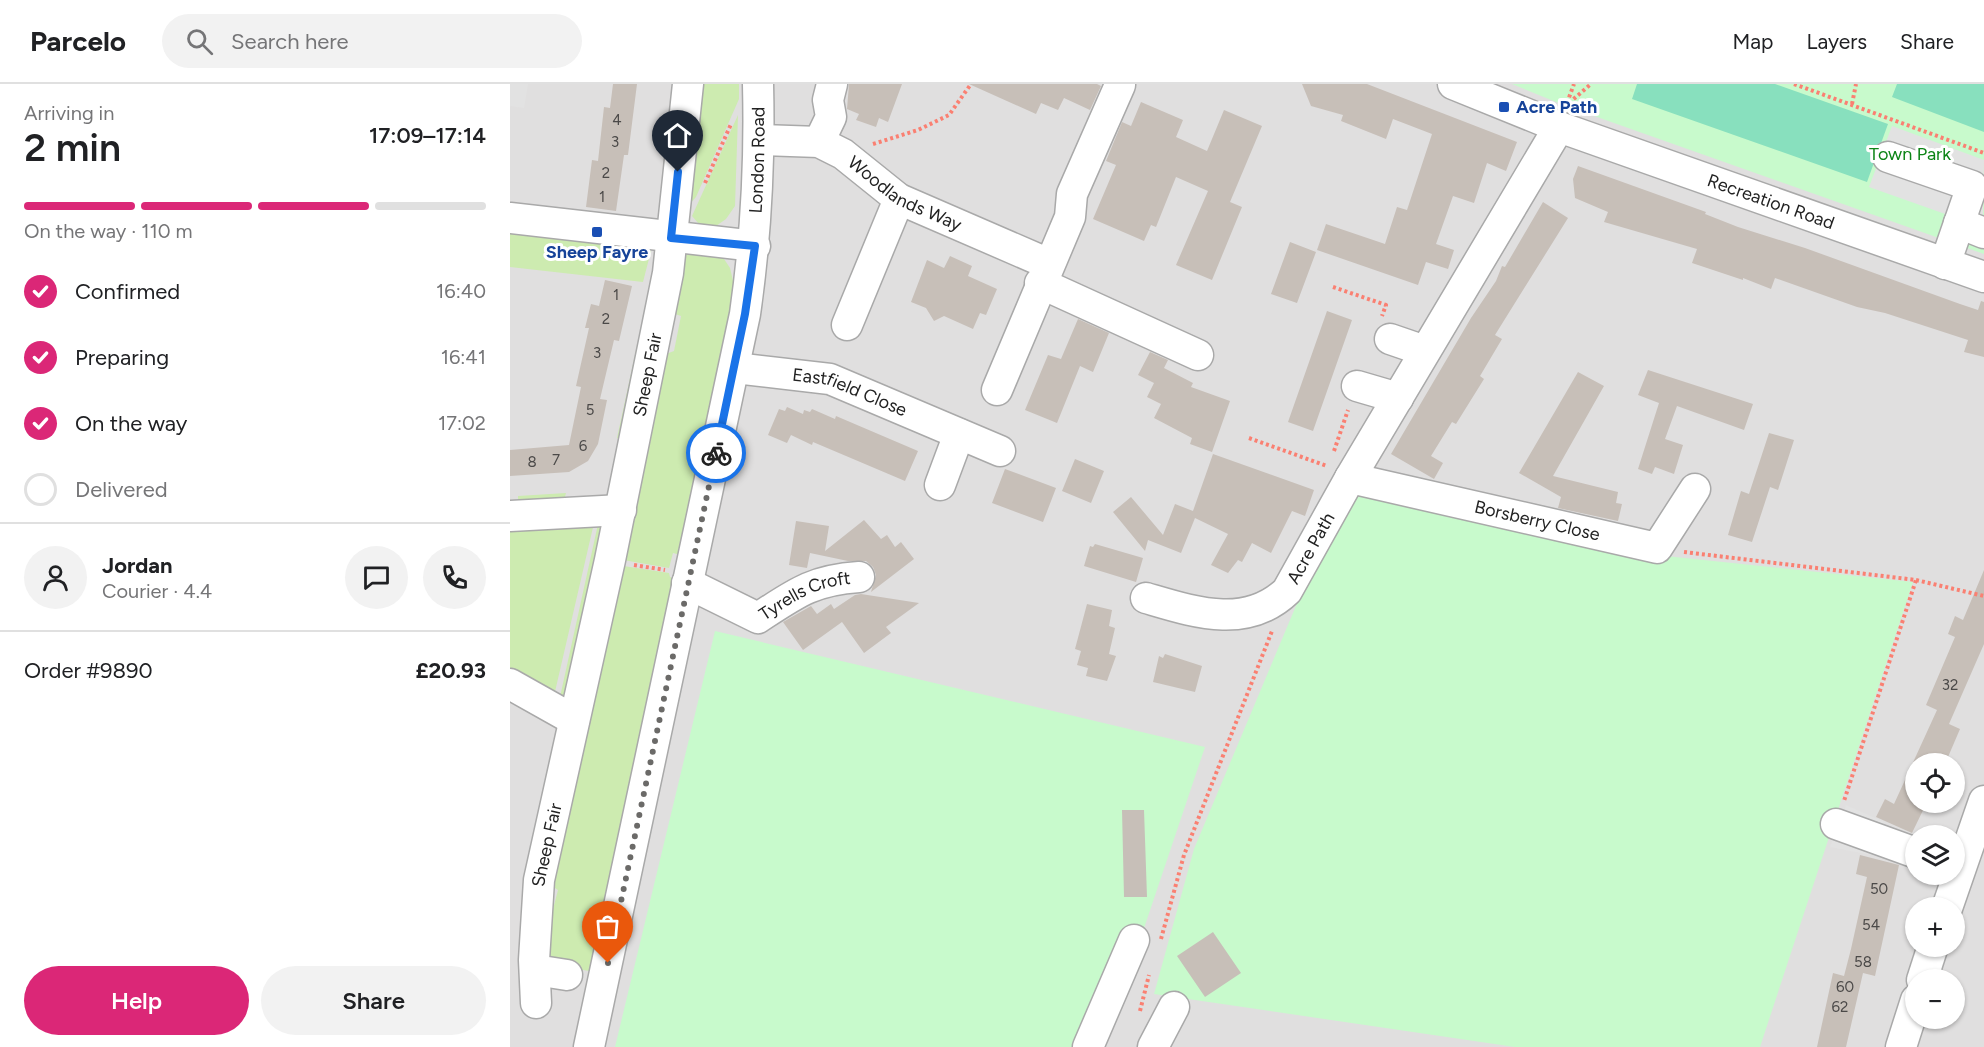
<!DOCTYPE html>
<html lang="en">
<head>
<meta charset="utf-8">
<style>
  :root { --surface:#fff; --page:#f2f2f2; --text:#202124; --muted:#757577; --line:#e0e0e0; --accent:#db2777 }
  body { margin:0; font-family:Figtree,sans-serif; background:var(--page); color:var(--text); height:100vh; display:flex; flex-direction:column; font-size:22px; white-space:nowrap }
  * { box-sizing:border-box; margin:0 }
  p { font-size:20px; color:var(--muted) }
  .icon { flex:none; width:33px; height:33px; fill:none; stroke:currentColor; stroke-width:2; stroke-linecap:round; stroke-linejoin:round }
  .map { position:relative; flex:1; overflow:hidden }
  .side { display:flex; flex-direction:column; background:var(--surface); width:510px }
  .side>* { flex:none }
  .fabs { position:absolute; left:1395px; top:669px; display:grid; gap:12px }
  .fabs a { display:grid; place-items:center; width:60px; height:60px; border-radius:50%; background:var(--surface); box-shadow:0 2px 4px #0004; font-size:30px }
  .pin { position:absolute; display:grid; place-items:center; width:51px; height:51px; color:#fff; margin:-62px -26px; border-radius:50% 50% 50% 0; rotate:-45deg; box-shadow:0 0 6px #0007 }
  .pin .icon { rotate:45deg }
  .courier { position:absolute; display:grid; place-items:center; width:60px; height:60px; margin:-30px; border:4px solid #1a73e8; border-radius:50%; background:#fff; color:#222; box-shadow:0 2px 8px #0007 }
  .summary em { font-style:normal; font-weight:600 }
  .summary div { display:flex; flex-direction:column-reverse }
  .summary { display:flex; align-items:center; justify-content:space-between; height:102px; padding:0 24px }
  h1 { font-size:39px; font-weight:600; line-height:45px }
  .bar { display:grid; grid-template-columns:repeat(4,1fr); gap:9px 6px; align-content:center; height:72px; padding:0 24px }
  .bar i { height:8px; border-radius:4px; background:var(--line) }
  .bar .on { background:var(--accent) }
  .bar p { grid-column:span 4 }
  .line { display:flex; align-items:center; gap:15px; padding:0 24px; border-top:2px solid var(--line) }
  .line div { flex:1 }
  .round { display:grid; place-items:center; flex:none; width:63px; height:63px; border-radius:32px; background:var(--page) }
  ol { padding:0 24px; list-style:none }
  li { display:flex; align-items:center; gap:18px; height:66px }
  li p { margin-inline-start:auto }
  li .icon { padding:6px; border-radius:50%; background:var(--accent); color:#fff; stroke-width:4 }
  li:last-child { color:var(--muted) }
  li i { width:33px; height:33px; border:3px solid var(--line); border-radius:50% }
  .primary-button { display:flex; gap:12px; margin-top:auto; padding:12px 24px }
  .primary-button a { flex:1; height:69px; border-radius:36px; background:var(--accent); color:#fff; font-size:24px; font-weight:600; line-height:69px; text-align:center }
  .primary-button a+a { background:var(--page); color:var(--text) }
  header { display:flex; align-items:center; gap:36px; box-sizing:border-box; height:84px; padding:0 30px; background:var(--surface); border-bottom:2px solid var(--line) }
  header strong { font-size:28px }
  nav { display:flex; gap:33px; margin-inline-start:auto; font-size:21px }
  .search { width:420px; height:54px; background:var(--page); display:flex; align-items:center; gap:15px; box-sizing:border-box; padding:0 21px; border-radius:33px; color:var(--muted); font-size:22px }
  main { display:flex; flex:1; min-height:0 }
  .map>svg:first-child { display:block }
  .residential { fill:#e0dfdf; fill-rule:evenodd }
  .grass { fill:#cdebb0 }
  .park { fill:#c8facc }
  .pitch { fill:#88e0be }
  .parking { fill:#e2e2e2 }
  .building { fill:#c7bfb8 }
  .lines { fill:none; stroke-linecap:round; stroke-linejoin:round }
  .minor-casing { stroke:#a9a9a9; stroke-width:33 }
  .path { stroke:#fa8072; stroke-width:4; stroke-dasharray:3 3; stroke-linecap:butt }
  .minor { stroke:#fff; stroke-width:30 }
  .done { stroke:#6b6a68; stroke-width:6; stroke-dasharray:0 10.8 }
  .route { stroke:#1a73e8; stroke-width:8 }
  .transit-dot { fill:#1a4fb4; stroke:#fff; stroke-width:2 }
  .labels { text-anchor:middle; stroke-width:6; stroke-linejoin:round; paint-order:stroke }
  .number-label { font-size:15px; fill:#4b4948 }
  .transit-label { font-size:18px; font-weight:bold; fill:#164399; stroke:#fff; text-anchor:start }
  .park-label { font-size:18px; fill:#0c8416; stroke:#fff }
  .street-label { font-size:18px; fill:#222; stroke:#fff }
</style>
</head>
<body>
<header>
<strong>Parcelo</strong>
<div class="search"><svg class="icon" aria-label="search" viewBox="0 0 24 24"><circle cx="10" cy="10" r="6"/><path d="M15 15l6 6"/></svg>Search here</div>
<nav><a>Map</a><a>Layers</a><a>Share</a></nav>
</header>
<main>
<section class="side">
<div class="summary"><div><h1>2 min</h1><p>Arriving in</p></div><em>17:09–17:14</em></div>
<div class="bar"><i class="on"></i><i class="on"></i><i class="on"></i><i></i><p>On the way · 110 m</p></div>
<ol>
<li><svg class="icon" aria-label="check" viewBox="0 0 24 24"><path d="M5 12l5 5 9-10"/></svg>Confirmed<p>16:40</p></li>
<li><svg class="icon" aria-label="check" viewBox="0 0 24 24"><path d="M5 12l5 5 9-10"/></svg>Preparing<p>16:41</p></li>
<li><svg class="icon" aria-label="check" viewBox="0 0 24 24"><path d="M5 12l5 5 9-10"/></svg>On the way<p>17:02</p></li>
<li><i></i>Delivered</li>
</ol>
<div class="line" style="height:108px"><a class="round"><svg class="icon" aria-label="person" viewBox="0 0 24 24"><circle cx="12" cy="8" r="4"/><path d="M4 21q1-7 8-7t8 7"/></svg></a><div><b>Jordan</b><p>Courier · 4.4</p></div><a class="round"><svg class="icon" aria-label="chat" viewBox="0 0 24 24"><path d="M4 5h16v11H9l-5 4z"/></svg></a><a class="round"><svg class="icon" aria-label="phone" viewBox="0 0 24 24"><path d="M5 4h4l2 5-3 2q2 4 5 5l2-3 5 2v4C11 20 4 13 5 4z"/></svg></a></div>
<div class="line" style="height:78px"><div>Order #9890</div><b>£20.93</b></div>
<div class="primary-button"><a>Help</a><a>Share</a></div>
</section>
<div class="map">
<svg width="1474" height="963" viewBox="0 0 1474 963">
  <rect width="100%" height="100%" fill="#f2efe9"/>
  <path class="residential" d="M0 0H1474V963H0ZM1406 680H1444V718H1406ZM1406 752H1444V790H1406ZM1406 824H1444V862H1406ZM1406 896H1444V934H1406Z"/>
  <path class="grass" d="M189 0H229V15L186 113 178 122Z
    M228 31 225 122 216 135 206 142 189 140 182 132Z
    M0 148 141 167 133 198 0 183Z
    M183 167 212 172 220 184 224 201 208 304 174 472 163 469 159 484 113 476 156 270 164 267 171 232 165 230 169 176Z
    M127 262 133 265 117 356 107 354Z
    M56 409 53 420 8 423V412Z
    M84 439 44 612 0 590V441Z
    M88 440 94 450 57 610 50 613Z
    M107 481 159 489 160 493 169 497 86 888 41 881 32 867 48 806 37 799Z"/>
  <path class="park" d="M1002 0H1474V170L1056 22Z
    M850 407 1146 471 1403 498 1250 963H1005L644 910 684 765 806 474Z
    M205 547 695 663 594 963H105Z"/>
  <path class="pitch" d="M1127 0H1265L1378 40 1357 98 1122 15Z
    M1387 0H1474V48L1382 13Z"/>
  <path class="parking" d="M0 0H18L14 24 0 22Z
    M1382 42 1474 76 1473 134 1438 131 1359 103Z
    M1336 721 1374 738 1361 771 1320 763Z"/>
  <path class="building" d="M103 0H127L118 71H114L106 127 76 123 82 76 88 77 94 23 100 24Z
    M339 0H392L378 38 369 34 366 43 346 36 349 30 337 25Z
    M459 0H587L591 2 580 26 554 14 548 26 531 19 526 30Z
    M792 0H857L1007 58 996 87 977 79 964 119 943 112 926 160 944 166 938 185 916 178 908 201 807 166 816 140 875 160 887 123 897 126 922 50 883 35 876 55 831 37 833 31 801 22Z
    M631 18 673 36 666 53 697 67 714 26 752 42 720 118 732 123 702 196 666 181 698 107 666 93 646 143 641 141 634 157 583 135 606 81 596 77 612 38 621 42Z
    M1068 82 1196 128 1195 130 1228 143 1295 164 1450 220 1468 226 1471 217 1474 218V273L1454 268 1458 256 1375 229 1347 223 1265 194 1261 205 1233 194V196L1182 179 1187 165 1094 138 1098 128 1065 114 1063 95Z
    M1033 118 1058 134 985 251 992 255 970 292 974 295 946 340 942 338 921 372 933 379 924 395 881 370 961 234 986 197 992 182 995 183Z
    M780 158 806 168 787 219 761 210Z
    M440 172 462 182 458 192 487 205 476 231 470 229 463 245 434 232 424 237 416 224 401 218 417 176 434 184Z
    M95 196 122 202 109 257 104 256 90 315 97 316 88 360 78 377 59 388 0 392V366L59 361 71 303 66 302 79 244H75L81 220 89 222Z
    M817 227 842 236 803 347 778 338Z
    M568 235 599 249 583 288 570 282 547 339 515 326 538 271 551 275Z
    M640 268 658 276 654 284 683 299 681 303 720 317 702 368 680 360 682 354 644 334 651 320 637 313 644 299 628 291Z
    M1138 286 1243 320 1234 346 1167 322 1155 355 1173 361 1164 390 1145 383 1142 390 1128 385 1149 319 1128 311Z
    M1068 288 1094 302 1043 392 1108 408 1106 419 1112 420 1108 437 1048 424 1051 413 1009 389Z
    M277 323 293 330 294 326 300 328 302 325 325 335 326 332 408 367 395 397 303 358 302 361 281 351 277 359 258 351 269 325 275 327Z
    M1259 349 1284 356 1268 406 1260 403 1242 458 1218 451 1231 407 1239 410Z
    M703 370 804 406 795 432 782 427 761 469 742 459 732 478 728 476 718 489 701 481 718 450 685 434 671 469 638 456 635 467 603 428 621 413 653 451 665 420 683 427Z
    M565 375 594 387 581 419 552 407Z
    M495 385 546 404 533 438 482 419Z
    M354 436 371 455 377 451 385 463 391 458 404 475 361 508 366 491 363 483 356 477H338L300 469 297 484 279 481 286 437 319 442 315 467Z
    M585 460 633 474 626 498 574 482 580 462 583 463Z
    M1474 486V560L1439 640 1450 645 1435 680H1406V718H1417L1402 749 1366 733 1375 715 1384 720 1427 626 1416 621 1445 553 1438 550 1445 532 1453 536Z
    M351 510 409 519 376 543 381 549 354 569 332 538 293 566 273 538 301 522 307 530 321 520 324 525 345 511Z
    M577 520 602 526 599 542 605 544 599 570 606 572 597 597 576 592 578 584 567 581 571 567 565 565Z
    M655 570 692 582 685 608 643 598 649 572 653 574Z
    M612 726H634L637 813H614Z
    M1350 771 1389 781 1365 892 1353 889 1336 963H1307L1323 889 1334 892 1341 865 1357 793 1346 790Z
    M703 848 731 889 695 913 667 872Z"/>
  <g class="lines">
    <defs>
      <g id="minor">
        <path id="s1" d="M943 0 1049 43 1474 193"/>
        <path id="s2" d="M250 56 309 58 333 70 389 115 539 180"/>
        <path d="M309 58 321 33 318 16 322 0"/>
        <path d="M1378 73 1462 102 1435 180"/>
        <path d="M0 134 245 162"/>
        <path d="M1449 139 1474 149"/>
        <path d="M530 199 688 271"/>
        <path d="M337 241 389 115"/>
        <path d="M880 255 915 267"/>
        <path id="s3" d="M225 284 320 295 490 367"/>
        <path d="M847 302 888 314"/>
        <path d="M487 306 560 133 562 110 610 1"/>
        <path id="s4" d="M840 394 1147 464 1185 405"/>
        <path d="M430 401 449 350"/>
        <path d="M0 432 111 426"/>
        <path id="s5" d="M177 499 248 534C286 509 303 496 349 493"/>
        <path id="s6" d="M636 514C684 528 736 546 777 507L840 394 1049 43"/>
        <path d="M0 600 64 636"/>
        <path d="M1326 740 1406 769"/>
        <path d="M1437 824 1474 717"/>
        <path d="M25 886 57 891"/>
        <path d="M1412 896 1423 862"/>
        <path id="s7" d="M26 919 24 876 29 796 100 476 158 189 178 0"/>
        <path id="s8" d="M79 963 235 230C246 153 250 78 248 0"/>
        <path d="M578 963 624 856"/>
        <path d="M643 963 664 923"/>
        <path d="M1391 963 1406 916"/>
      </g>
    </defs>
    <use href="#minor" class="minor-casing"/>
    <path class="path" d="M1284 0 1474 69
      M1057 19 1064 0
      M1059 19 1081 0
      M1342 20 1346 0
      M363 60 408 46 439 31 461 0
      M195 99 221 40
      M823 203 876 221 872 232
      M739 354 817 382
      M824 367 838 326
      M1174 468 1406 496 1334 717
      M124 481 155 486
      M1406 496 1474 512
      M651 855 674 771 762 547
      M630 927 639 891"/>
    <use href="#minor" class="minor"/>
  </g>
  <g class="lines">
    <path class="done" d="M98 879 206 369"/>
    <path class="route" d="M168 88 161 154 245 162 235 230 206 369"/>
  </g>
  <g class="transit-dot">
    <rect x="988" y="17" width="12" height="12" rx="3"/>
    <rect x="81" y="142" width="12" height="12" rx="3"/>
  </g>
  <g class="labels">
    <g class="number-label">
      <text x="107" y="41">4</text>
      <text x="105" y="63">3</text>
      <text x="96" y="94">2</text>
      <text x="92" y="118">1</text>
      <text x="106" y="216">1</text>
      <text x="96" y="240">2</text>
      <text x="87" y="274">3</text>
      <text x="80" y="331">5</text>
      <text x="73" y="367">6</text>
      <text x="46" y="381">7</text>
      <text x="22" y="383">8</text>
      <text x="1440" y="606">32</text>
      <text x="1369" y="810">50</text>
      <text x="1361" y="846">54</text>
      <text x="1353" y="883">58</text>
      <text x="1335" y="908">60</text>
      <text x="1330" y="928">62</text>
    </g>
    <g class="transit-label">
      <text x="1006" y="29">Acre Path</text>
      <text x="87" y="174" text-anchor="middle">Sheep Fayre</text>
    </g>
    <g class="park-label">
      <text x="1400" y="76">Town Park</text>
    </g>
    <g class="street-label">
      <text dy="6" stroke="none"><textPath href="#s8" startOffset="904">London Road</textPath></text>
      <text dy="6" stroke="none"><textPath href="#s2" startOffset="160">Woodlands Way</textPath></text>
      <text dy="6" stroke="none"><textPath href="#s1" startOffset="339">Recreation Road</textPath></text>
      <text dy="6" stroke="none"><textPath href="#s7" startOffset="640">Sheep Fair</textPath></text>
      <text dy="6" stroke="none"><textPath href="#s3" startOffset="118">Eastfield Close</textPath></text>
      <text dy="6" stroke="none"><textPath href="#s4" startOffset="192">Borsberry Close</textPath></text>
      <text dy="6" stroke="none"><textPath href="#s6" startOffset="198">Acre Path</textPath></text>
      <text dy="6" stroke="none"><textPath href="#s5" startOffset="132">Tyrells Croft</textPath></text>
      <text dy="6" stroke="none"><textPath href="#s7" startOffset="159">Sheep Fair</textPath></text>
    </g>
  </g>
</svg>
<div class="fabs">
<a><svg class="icon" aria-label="locate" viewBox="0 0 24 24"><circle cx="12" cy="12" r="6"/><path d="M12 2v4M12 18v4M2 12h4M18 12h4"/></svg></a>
<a><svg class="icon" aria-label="layers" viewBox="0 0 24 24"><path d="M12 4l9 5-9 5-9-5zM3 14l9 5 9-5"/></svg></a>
<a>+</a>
<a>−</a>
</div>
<div class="pin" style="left:98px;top:879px;background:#ea580c"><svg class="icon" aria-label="bag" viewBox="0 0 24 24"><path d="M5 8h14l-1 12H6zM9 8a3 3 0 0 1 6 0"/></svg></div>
<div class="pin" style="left:168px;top:88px;background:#1f2937"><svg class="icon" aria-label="home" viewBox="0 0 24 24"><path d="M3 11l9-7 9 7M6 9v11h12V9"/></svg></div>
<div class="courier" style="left:206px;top:369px"><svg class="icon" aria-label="bike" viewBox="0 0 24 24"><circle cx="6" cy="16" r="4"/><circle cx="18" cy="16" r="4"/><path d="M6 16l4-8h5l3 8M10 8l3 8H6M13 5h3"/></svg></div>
</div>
</main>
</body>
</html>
